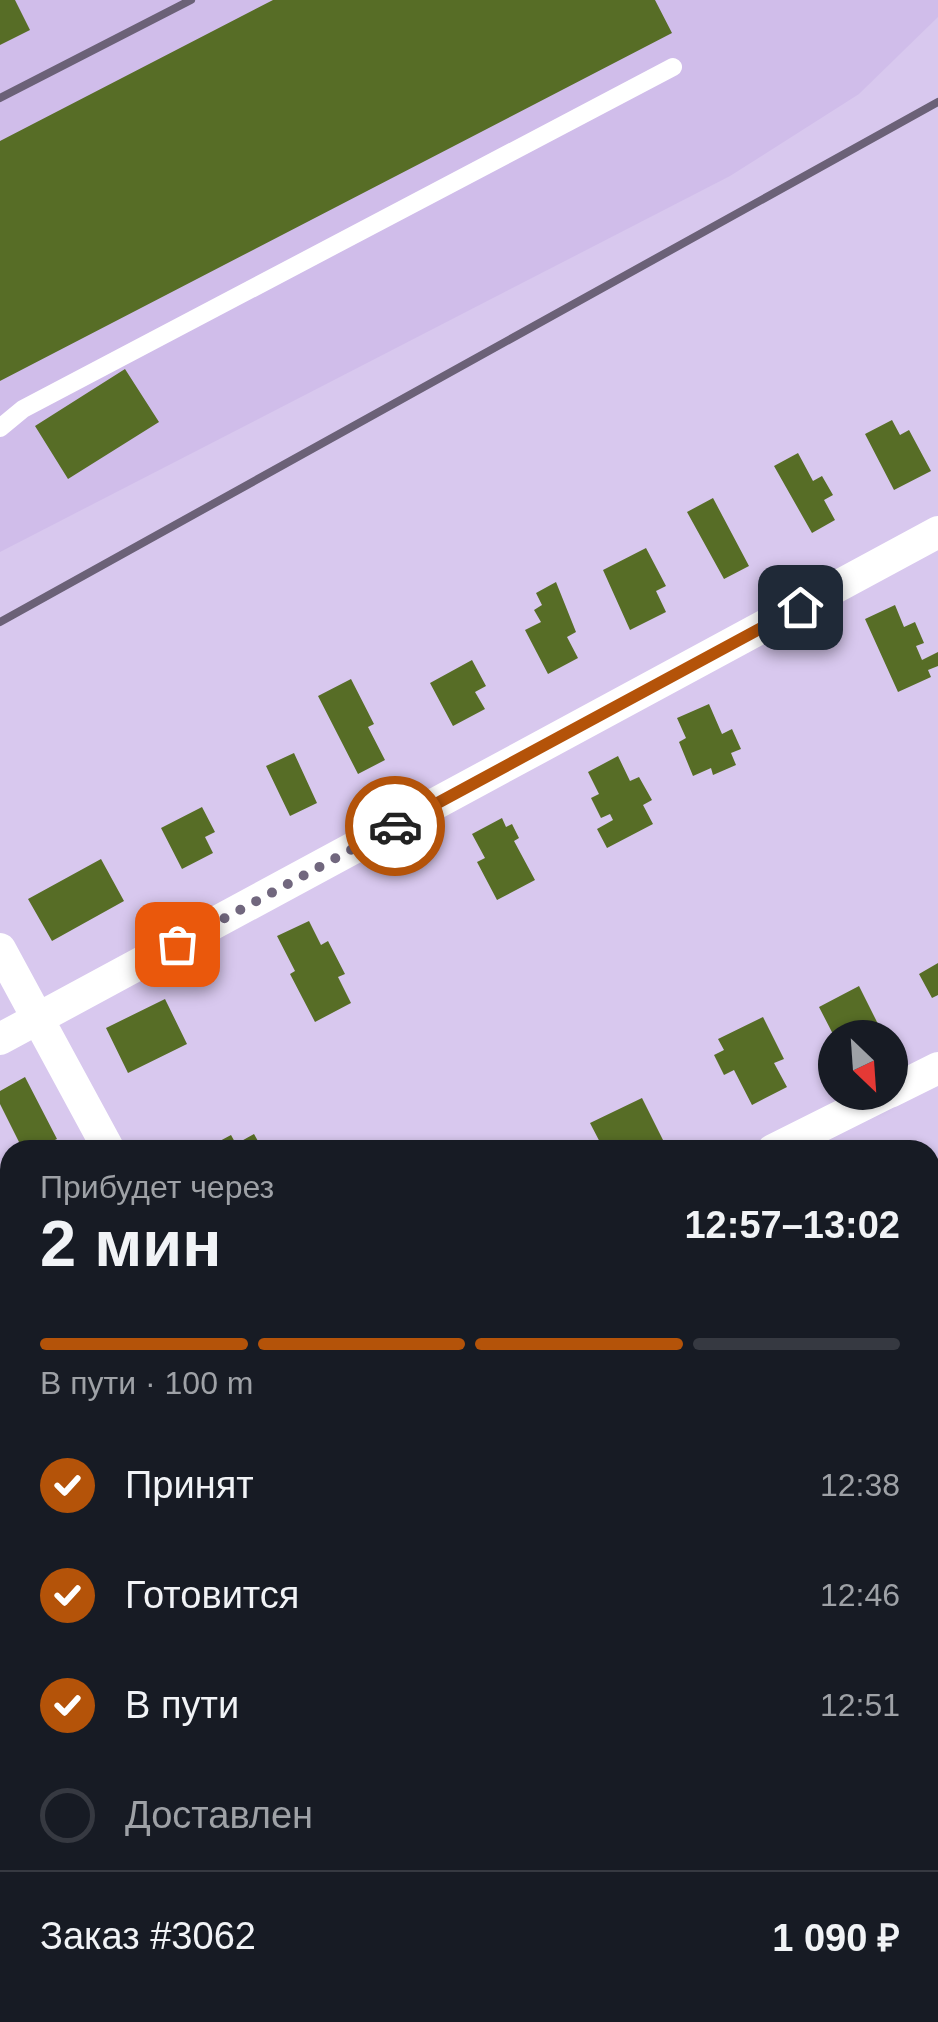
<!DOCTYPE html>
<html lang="ru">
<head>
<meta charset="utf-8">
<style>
  :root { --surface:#171b24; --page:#20242c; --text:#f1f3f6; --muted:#9ea1a6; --line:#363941; --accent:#b45309 }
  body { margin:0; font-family:Helvetica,sans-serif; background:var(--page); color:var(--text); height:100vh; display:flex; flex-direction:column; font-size:38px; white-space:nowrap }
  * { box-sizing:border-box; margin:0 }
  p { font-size:32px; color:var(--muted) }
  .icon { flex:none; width:55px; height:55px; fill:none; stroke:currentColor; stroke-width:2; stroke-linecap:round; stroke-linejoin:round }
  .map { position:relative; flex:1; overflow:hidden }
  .details { position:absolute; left:0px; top:1140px; width:940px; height:882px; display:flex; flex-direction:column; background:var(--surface); border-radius:30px 30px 0 0; box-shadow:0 2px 8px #0004 }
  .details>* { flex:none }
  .needle { width:65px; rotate:155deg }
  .controls { position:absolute; left:818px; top:1020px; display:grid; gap:20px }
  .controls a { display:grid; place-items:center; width:90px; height:90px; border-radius:50%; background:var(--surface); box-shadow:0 2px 8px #0004; font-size:50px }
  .pin { position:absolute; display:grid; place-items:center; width:85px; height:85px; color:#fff; margin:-42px; border-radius:20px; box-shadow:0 5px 15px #0006 }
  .courier { position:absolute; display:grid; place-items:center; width:100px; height:100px; margin:-50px; border:8px solid #b45309; border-radius:50%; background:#fff; color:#222; box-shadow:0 2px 12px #0007 }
  .overview em { font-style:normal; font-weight:700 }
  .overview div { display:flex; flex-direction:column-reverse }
  .overview { display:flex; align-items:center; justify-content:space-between; height:170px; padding:0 40px }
  h1 { font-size:65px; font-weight:700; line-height:75px }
  .bar { display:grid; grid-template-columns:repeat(4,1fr); gap:15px 10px; align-content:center; height:120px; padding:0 40px }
  .bar i { height:12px; border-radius:8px; background:var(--line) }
  .bar .on { background:var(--accent) }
  .bar p { grid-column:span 4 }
  .line { display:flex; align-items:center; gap:25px; padding:0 40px; border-top:2px solid var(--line) }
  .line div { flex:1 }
  ol { padding:0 40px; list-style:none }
  li { display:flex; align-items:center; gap:30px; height:110px }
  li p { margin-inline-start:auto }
  li .icon { padding:10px; border-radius:50%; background:var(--accent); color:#fff; stroke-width:4 }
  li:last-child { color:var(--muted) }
  li i { width:55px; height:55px; border:5px solid var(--line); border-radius:50% }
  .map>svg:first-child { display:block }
  .built { fill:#d0bdea }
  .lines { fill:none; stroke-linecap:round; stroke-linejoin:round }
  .stream { stroke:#79baef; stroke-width:9 }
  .building { fill:#576d26 }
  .path { stroke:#9185a0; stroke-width:5; stroke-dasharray:8 5; stroke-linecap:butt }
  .lane { stroke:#fff; stroke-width:18 }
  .street { stroke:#fff; stroke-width:32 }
  .secondary { stroke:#fff; stroke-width:48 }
  .rail { stroke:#6b6177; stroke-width:8 }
  .done { stroke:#71677e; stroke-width:10; stroke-dasharray:0 18 }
  .route { stroke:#b45309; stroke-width:12 }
</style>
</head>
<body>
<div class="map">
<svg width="938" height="2022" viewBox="0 0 938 2022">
  <rect width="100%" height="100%" fill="#d8c8ee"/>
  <path class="built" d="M0 0H938V17L859 94 730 176 0 552Z"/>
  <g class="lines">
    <path class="stream" d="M930 1238 938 1236
      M0 1665 10 1655"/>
  </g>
  <path class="building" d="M0 0H15L30 30 0 45Z
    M273 0H655L672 33 0 381V141Z
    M125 369 159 422 68 479 35 426Z
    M892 420 900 435 909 430 931 471 894 490 865 434Z
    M798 453 813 481 822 476 833 495 824 500 835 520 812 533 774 466Z
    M713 498 749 566 724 579 687 512Z
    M646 548 666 586 656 591 666 612 630 630 603 570Z
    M556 582 576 632 567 637 578 658 548 674 525 630 541 622 534 610 542 605 536 593Z
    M895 605 904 627 915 622 924 643 916 646 922 660 938 652V666L928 670 931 677 898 692 865 619Z
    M472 660 486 686 475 692 485 709 453 726 430 683Z
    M351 679 374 724 368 727 385 760 358 774 318 696Z
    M709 704 722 734 732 729 741 749 731 753 736 765 713 775 711 768 693 776 679 742 686 738 677 718Z
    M294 753 317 803 290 816 266 766Z
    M618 756 630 781 639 777 652 800 643 805 653 824 607 848 597 829 613 820 610 814 601 818 591 798 599 794 588 772Z
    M202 807 215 832 205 837 213 853 182 869 161 828Z
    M502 818 506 827 512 824 519 838 514 841 535 880 497 900 477 862 485 858 472 834Z
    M101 859 124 901 52 941 28 899Z
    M309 921 321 945 328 941 345 974 338 977 351 1003 315 1022 290 974 295 971 277 936Z
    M938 963V995L932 998 919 974Z
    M859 986 882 1032 870 1038H835L819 1007Z
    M165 999 187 1044 128 1073 106 1028Z
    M763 1017 784 1059 774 1063 787 1087 752 1105 734 1070 724 1075 714 1055 724 1050 718 1039Z
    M25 1077 57 1139 34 1150H23L0 1104V1091Z
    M642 1098 668 1150H604L590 1123Z
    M254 1134 263 1150H203L231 1135 236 1144Z
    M7 1427 10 1433V1497L0 1479V1431Z
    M330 2012H397L401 2022H335Z"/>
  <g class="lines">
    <path class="path" d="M930 1593 938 1589
      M81 2022 100 2012"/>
    <path class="lane" d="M0 428 23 409 673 67"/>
    <path class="street" d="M0 949 109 1150
      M0 1039 938 532
      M890 1092 938 1068
      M773 1150 889 1092
      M550 2012 555 2022"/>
    <path class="secondary" d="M930 1528 938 1524
      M0 1995 10 1990"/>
    <path class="rail" d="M0 98 191 0
      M0 622 938 102"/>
  </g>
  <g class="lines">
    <path class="done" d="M177 944 395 826"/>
    <path class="route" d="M395 826 800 607"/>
  </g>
</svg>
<div class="controls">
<a><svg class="needle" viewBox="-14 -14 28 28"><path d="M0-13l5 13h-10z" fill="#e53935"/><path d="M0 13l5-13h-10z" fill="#9ea1a6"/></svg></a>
</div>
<div class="pin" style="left:177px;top:944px;background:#ea580c"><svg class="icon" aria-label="bag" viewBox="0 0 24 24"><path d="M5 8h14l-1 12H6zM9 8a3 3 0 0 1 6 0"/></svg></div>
<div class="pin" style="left:800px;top:607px;background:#1f2937"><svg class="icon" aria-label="home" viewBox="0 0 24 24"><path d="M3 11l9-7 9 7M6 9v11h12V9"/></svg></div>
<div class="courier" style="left:395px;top:826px"><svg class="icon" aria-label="car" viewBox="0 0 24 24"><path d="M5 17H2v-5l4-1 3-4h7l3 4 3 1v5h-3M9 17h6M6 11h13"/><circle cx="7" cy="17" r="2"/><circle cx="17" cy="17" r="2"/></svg></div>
<section class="details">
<div class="overview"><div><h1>2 мин</h1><p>Прибудет через</p></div><em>12:57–13:02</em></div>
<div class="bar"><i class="on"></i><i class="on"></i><i class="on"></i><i></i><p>В пути · 100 m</p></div>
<ol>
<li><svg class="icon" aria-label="check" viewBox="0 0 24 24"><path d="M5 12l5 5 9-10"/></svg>Принят<p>12:38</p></li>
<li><svg class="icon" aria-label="check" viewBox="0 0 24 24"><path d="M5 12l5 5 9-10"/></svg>Готовится<p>12:46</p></li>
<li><svg class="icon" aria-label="check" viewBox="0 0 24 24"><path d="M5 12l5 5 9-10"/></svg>В пути<p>12:51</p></li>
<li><i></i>Доставлен</li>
</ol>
<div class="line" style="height:130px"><div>Заказ #3062</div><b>1 090 ₽</b></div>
</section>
</div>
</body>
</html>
